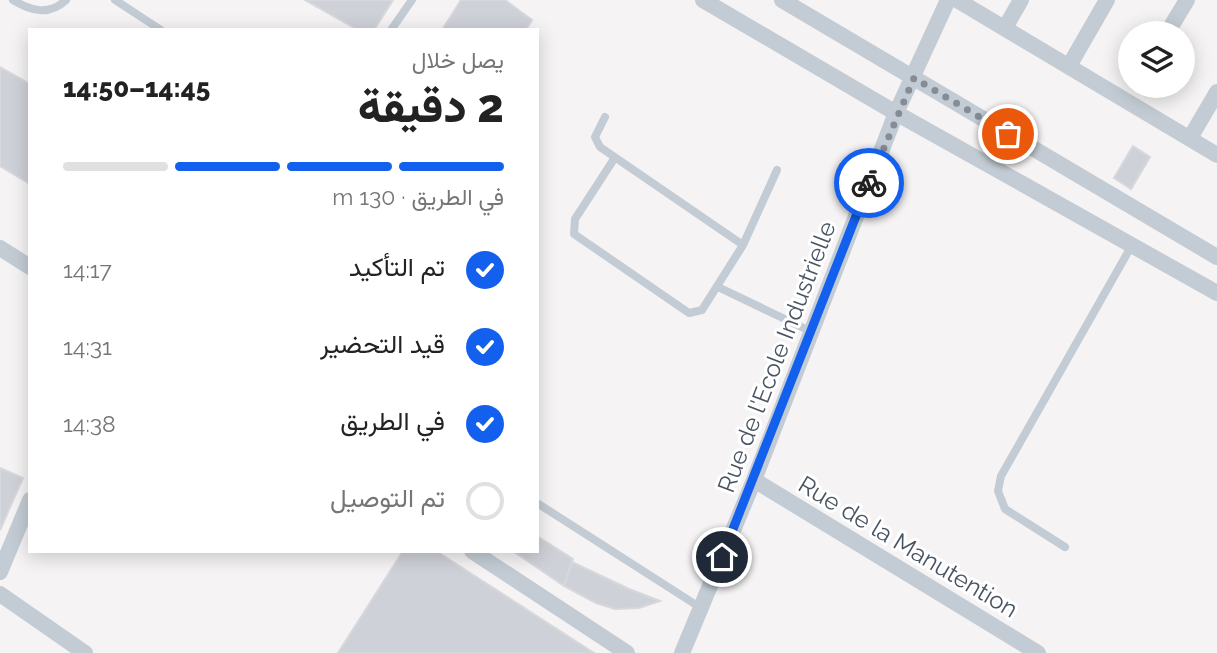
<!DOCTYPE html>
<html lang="ar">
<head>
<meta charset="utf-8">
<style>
  :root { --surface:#fff; --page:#f2f2f2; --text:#222; --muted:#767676; --line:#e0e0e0; --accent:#1460ee }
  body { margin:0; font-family:Raleway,Vazirmatn,sans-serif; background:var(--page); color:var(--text); direction:rtl; height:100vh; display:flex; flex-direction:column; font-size:26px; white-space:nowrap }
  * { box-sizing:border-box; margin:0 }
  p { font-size:23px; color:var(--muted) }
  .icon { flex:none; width:38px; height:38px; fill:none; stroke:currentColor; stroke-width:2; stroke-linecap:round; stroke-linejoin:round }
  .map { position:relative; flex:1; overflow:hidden; direction:ltr }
  .details { position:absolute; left:28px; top:28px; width:511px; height:525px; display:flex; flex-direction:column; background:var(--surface); border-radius:0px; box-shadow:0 4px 18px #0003; direction:rtl }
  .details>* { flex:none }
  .controls { position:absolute; left:1118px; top:21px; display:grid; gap:14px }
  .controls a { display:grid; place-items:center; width:77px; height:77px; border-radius:50%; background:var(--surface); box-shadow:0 4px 18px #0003; font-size:35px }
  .pin { position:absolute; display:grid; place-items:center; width:60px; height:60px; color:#fff; margin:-30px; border:4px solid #fff; border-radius:50%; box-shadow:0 2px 7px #0007 }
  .courier { position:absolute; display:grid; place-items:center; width:70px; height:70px; margin:-35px; border:5px solid #1460ee; border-radius:50%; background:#fff; color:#222; box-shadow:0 2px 9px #0007 }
  .summary em { font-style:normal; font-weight:800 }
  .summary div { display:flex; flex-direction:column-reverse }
  .summary { display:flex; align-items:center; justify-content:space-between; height:119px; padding:0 35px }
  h1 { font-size:46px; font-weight:800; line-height:52px }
  .bar { display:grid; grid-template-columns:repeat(4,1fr); gap:10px 7px; align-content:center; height:84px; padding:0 35px }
  .bar i { height:9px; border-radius:5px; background:var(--line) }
  .bar .current { background:var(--accent) }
  .bar p { grid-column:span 4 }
  ol { padding:0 35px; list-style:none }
  li { display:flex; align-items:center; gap:21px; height:77px }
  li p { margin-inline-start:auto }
  li .icon { padding:7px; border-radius:50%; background:var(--accent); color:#fff; stroke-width:4 }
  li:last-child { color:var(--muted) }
  li i { width:38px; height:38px; border:4px solid var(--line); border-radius:50% }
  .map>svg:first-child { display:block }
  .building { fill:#cfd1d8; stroke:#d7d8de; stroke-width:2 }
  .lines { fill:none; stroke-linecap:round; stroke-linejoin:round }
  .lane { stroke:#c3ccd4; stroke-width:8 }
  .street { stroke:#c3ccd4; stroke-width:16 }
  .done { stroke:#858c95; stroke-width:7; stroke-dasharray:0 12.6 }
  .route { stroke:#1460ee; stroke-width:9 }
  .labels { text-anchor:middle; stroke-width:6; stroke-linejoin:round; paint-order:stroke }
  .street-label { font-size:24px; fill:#495462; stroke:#fff }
</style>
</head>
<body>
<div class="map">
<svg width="1217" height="653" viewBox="0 0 1217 653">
  <rect width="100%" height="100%" fill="#f5f3f3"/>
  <path class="building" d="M305 0H393L374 30H358Z
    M461 0H505L532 20 526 30H442Z
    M0 67 30 84V184L0 166Z
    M1133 146 1150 157 1131 189 1114 178Z
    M0 468 23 478 0 530Z
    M537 536 573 559 564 586 513 551H537Z
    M403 551H436L594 653H338Z
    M572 562 629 589 660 601 639 608 615 609 596 603 564 586Z"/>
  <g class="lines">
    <path class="lane" d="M13 0C31 11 49 16 66 0
      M115 0 161 30
      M391 30 412 0
      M605 117 595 137 600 147 743 245
      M614 159 575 219 574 234 689 313 702 310 743 245 777 170
      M718 287 812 332
      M537 503 701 608
      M1065 547 1005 509 998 491 1001 476 1132 245"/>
    <path class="street" d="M703 0 896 113 1217 293
      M782 0 1217 257
      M957 0 1217 155
      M1005 28 1021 0
      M1167 33 1187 0
      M1069 66 1107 0
      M1190 138 1217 92
      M0 248 30 267
      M754 480 1038 653
      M472 551 627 653
      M0 572 30 500
      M0 594 85 653
      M682 653 754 480 896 113 948 0"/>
  </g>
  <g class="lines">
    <path class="done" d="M869 183 914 78 1008 134"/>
    <path class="route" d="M722 557 869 183"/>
  </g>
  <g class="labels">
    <g class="street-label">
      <text transform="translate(777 357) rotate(-69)" y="8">Rue de l'Ecole Industrielle</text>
      <text transform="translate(908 547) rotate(31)" y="8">Rue de la Manutention</text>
    </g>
  </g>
</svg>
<div class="controls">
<a><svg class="icon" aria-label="layers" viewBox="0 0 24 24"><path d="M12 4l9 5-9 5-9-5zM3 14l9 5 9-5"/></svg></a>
</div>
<div class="pin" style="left:1008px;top:134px;background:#ea580c"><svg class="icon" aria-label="bag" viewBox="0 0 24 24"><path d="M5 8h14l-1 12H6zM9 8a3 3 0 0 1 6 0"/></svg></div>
<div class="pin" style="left:722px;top:557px;background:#1f2937"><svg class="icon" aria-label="home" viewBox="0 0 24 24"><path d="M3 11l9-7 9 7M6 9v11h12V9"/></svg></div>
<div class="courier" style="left:869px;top:183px"><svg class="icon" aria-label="bike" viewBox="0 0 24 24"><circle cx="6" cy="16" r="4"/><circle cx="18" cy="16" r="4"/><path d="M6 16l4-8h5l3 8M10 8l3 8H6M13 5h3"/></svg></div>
<section class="details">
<div class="summary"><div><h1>2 دقيقة</h1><p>يصل خلال</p></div><em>14:45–14:50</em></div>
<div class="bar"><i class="current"></i><i class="current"></i><i class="current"></i><i></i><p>في الطريق · 130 m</p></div>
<ol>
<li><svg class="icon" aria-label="check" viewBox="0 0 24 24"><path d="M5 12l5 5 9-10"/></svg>تم التأكيد<p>14:17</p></li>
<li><svg class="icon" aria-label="check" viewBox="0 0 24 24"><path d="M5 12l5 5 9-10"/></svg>قيد التحضير<p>14:31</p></li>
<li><svg class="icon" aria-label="check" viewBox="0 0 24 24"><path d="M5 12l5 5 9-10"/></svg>في الطريق<p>14:38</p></li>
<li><i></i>تم التوصيل</li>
</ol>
</section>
</div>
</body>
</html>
